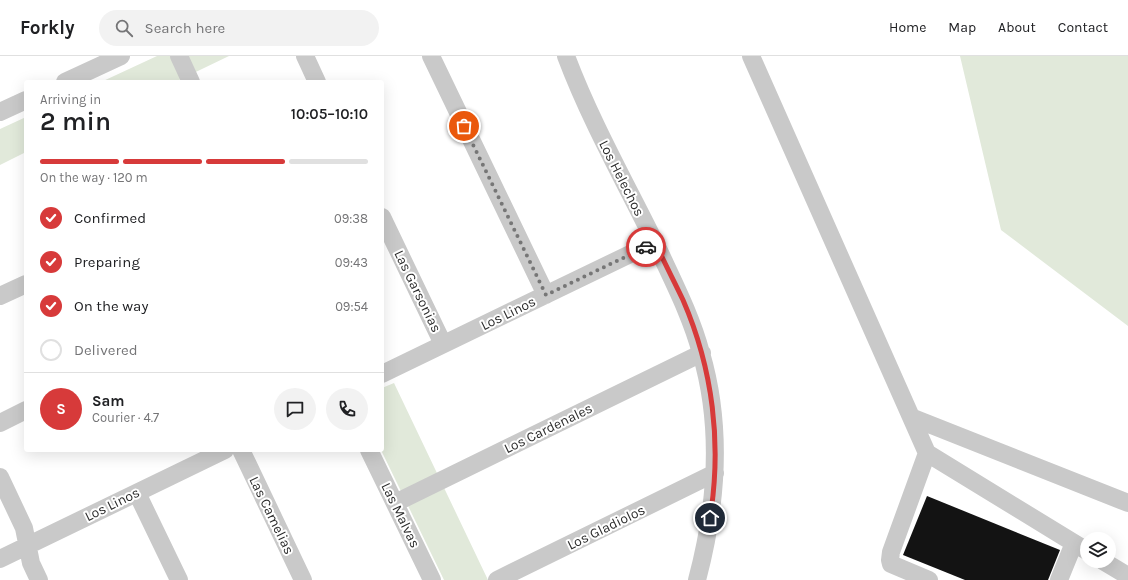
<!DOCTYPE html>
<html lang="en">
<head>
<meta charset="utf-8">
<style>
  :root { --surface:#fff; --page:#f2f2f2; --text:#202124; --muted:#757577; --line:#e0e0e0; --accent:#d73a3a }
  body { margin:0; font-family:Karla,sans-serif; background:var(--page); color:var(--text); height:100vh; display:flex; flex-direction:column; font-size:15px; white-space:nowrap }
  * { box-sizing:border-box; margin:0 }
  p { font-size:13px; color:var(--muted) }
  .icon { flex:none; width:22px; height:22px; fill:none; stroke:currentColor; stroke-width:2; stroke-linecap:round; stroke-linejoin:round }
  .map { position:relative; flex:1; overflow:hidden }
  .side { position:absolute; left:24px; top:24px; width:360px; height:372px; display:flex; flex-direction:column; background:var(--surface); border-radius:4px; box-shadow:0 4px 16px #0002 }
  .side>* { flex:none }
  .fabs { position:absolute; left:1080px; top:476px; display:grid; gap:8px }
  .fabs a { display:grid; place-items:center; width:36px; height:36px; border-radius:50%; background:var(--surface); box-shadow:0 4px 16px #0002; font-size:20px }
  .pin { position:absolute; display:grid; place-items:center; width:34px; height:34px; color:#fff; margin:-17px; border:2px solid #fff; border-radius:50%; box-shadow:0 1px 4px #0007 }
  .courier { position:absolute; display:grid; place-items:center; width:40px; height:40px; margin:-20px; border:3px solid #d73a3a; border-radius:50%; background:#fff; color:#222; box-shadow:0 1px 5px #0007 }
  .headline em { font-style:normal; font-weight:600 }
  .headline div { display:flex; flex-direction:column-reverse }
  .headline { display:flex; align-items:center; justify-content:space-between; height:68px; padding:0 16px }
  h1 { font-size:26px; font-weight:600; line-height:30px }
  .bar { display:grid; grid-template-columns:repeat(4,1fr); gap:6px 4px; align-content:center; height:48px; padding:0 16px }
  .bar i { height:5px; border-radius:3px; background:var(--line) }
  .bar .active { background:var(--accent) }
  .bar p { grid-column:span 4 }
  .line { display:flex; align-items:center; gap:10px; padding:0 16px; border-top:1px solid var(--line) }
  .line div { flex:1 }
  .round { display:grid; place-items:center; flex:none; width:42px; height:42px; border-radius:21px; background:var(--page) }
  ol { padding:0 16px; list-style:none }
  li { display:flex; align-items:center; gap:12px; height:44px }
  li p { margin-inline-start:auto }
  li .icon { padding:4px; border-radius:50%; background:var(--accent); color:#fff; stroke-width:4 }
  li:last-child { color:var(--muted) }
  li i { width:22px; height:22px; border:2px solid var(--line); border-radius:50% }
  header { display:flex; align-items:center; gap:24px; box-sizing:border-box; height:56px; padding:0 20px; background:var(--surface); border-bottom:1px solid var(--line) }
  header strong { font-size:19px }
  nav { display:flex; gap:22px; margin-inline-start:auto; font-size:14px }
  .search { width:280px; height:36px; background:var(--page); display:flex; align-items:center; gap:10px; box-sizing:border-box; padding:0 14px; border-radius:22px; color:var(--muted); font-size:15px }
  .map>svg:first-child { display:block }
  .green { fill:#e1e9da }
  .building { fill:#131313 }
  .lines { fill:none; stroke-linecap:round; stroke-linejoin:round }
  .minor { stroke:#c9c9c9; stroke-width:18 }
  .done { stroke:#767676; stroke-width:4; stroke-dasharray:0 7.2 }
  .route { stroke:#d73a3a; stroke-width:5 }
  .labels { text-anchor:middle; stroke-width:4; stroke-linejoin:round; paint-order:stroke }
  .street-label { font-size:14px; fill:#2c2c2c; stroke:#fff }
</style>
</head>
<body>
<header>
<strong>Forkly</strong>
<div class="search"><svg class="icon" aria-label="search" viewBox="0 0 24 24"><circle cx="10" cy="10" r="6"/><path d="M15 15l6 6"/></svg>Search here</div>
<nav><a>Home</a><a>Map</a><a>About</a><a>Contact</a></nav>
</header>
<div class="map">
<svg width="1128" height="524" viewBox="0 0 1128 524">
  <rect width="100%" height="100%" fill="#fff"/>
  <path class="green" d="M157 0H229L175 26H101Z
    M960 0H1128V270L1001 174Z
    M26 61V96L0 109V73Z
    M394 327 488 524H444L381 394 382 332Z"/>
  <path class="building" d="M927 440 1060 494 1048 524H965L903 499Z"/>
  <g class="lines">
    <path class="minor" d="M179 0 191 26
      M305 0 317 26
      M431 0 546 239
      M566 0C592 69 629 133 661 199 676 231 692 263 701 297 723 372 717 449 697 524
      M751 0 927 397 1087 495
      M65 26 121 0
      M0 56 26 44
      M382 161 443 288
      M0 240 26 228
      M382 318 655 186
      M911 361 1128 447
      M0 367 26 354
      M241 394 303 524
      M369 394 432 524
      M927 397 891 496 890 504 891 508 929 524
      M0 421 24 472 31 507 39 524
      M137 437 179 524
      M395 447 702 297
      M0 503 225 394
      M1103 505 1128 520
      M497 524 715 417
      M1059 524 1074 487"/>
  </g>
  <g class="lines">
    <path class="done" d="M464 70 546 239 646 191"/>
    <path class="route" d="M646 191 655 186C664 206 674 225 683 244 713 313 722 388 710 462"/>
  </g>
  <g class="labels">
    <g class="street-label">
      <text transform="translate(622 122) rotate(63)" y="5">Los Helechos</text>
      <text transform="translate(418 235) rotate(64)" y="5">Las Garsonias</text>
      <text transform="translate(508 257) rotate(-26)" y="5">Los Linos</text>
      <text transform="translate(548 372) rotate(-26)" y="5">Los Cardenales</text>
      <text transform="translate(112 448) rotate(-26)" y="5">Los Linos</text>
      <text transform="translate(272 459) rotate(64)" y="5">Las Camelias</text>
      <text transform="translate(401 459) rotate(64)" y="5">Las Malvas</text>
      <text transform="translate(606 471) rotate(-26)" y="5">Los Gladiolos</text>
    </g>
  </g>
</svg>
<div class="fabs">
<a><svg class="icon" aria-label="layers" viewBox="0 0 24 24"><path d="M12 4l9 5-9 5-9-5zM3 14l9 5 9-5"/></svg></a>
</div>
<div class="pin" style="left:464px;top:70px;background:#ea580c"><svg class="icon" aria-label="bag" viewBox="0 0 24 24"><path d="M5 8h14l-1 12H6zM9 8a3 3 0 0 1 6 0"/></svg></div>
<div class="pin" style="left:710px;top:462px;background:#1f2937"><svg class="icon" aria-label="home" viewBox="0 0 24 24"><path d="M3 11l9-7 9 7M6 9v11h12V9"/></svg></div>
<div class="courier" style="left:646px;top:191px"><svg class="icon" aria-label="car" viewBox="0 0 24 24"><path d="M5 17H2v-5l4-1 3-4h7l3 4 3 1v5h-3M9 17h6M6 11h13"/><circle cx="7" cy="17" r="2"/><circle cx="17" cy="17" r="2"/></svg></div>
<section class="side">
<div class="headline"><div><h1>2 min</h1><p>Arriving in</p></div><em>10:05–10:10</em></div>
<div class="bar"><i class="active"></i><i class="active"></i><i class="active"></i><i></i><p>On the way · 120 m</p></div>
<ol>
<li><svg class="icon" aria-label="check" viewBox="0 0 24 24"><path d="M5 12l5 5 9-10"/></svg>Confirmed<p>09:38</p></li>
<li><svg class="icon" aria-label="check" viewBox="0 0 24 24"><path d="M5 12l5 5 9-10"/></svg>Preparing<p>09:43</p></li>
<li><svg class="icon" aria-label="check" viewBox="0 0 24 24"><path d="M5 12l5 5 9-10"/></svg>On the way<p>09:54</p></li>
<li><i></i>Delivered</li>
</ol>
<div class="line" style="height:72px"><b class="round" style="background:var(--accent);color:#fff">S</b><div><b>Sam</b><p>Courier · 4.7</p></div><a class="round"><svg class="icon" aria-label="chat" viewBox="0 0 24 24"><path d="M4 5h16v11H9l-5 4z"/></svg></a><a class="round"><svg class="icon" aria-label="phone" viewBox="0 0 24 24"><path d="M5 4h4l2 5-3 2q2 4 5 5l2-3 5 2v4C11 20 4 13 5 4z"/></svg></a></div>
</section>
</div>
</body>
</html>
